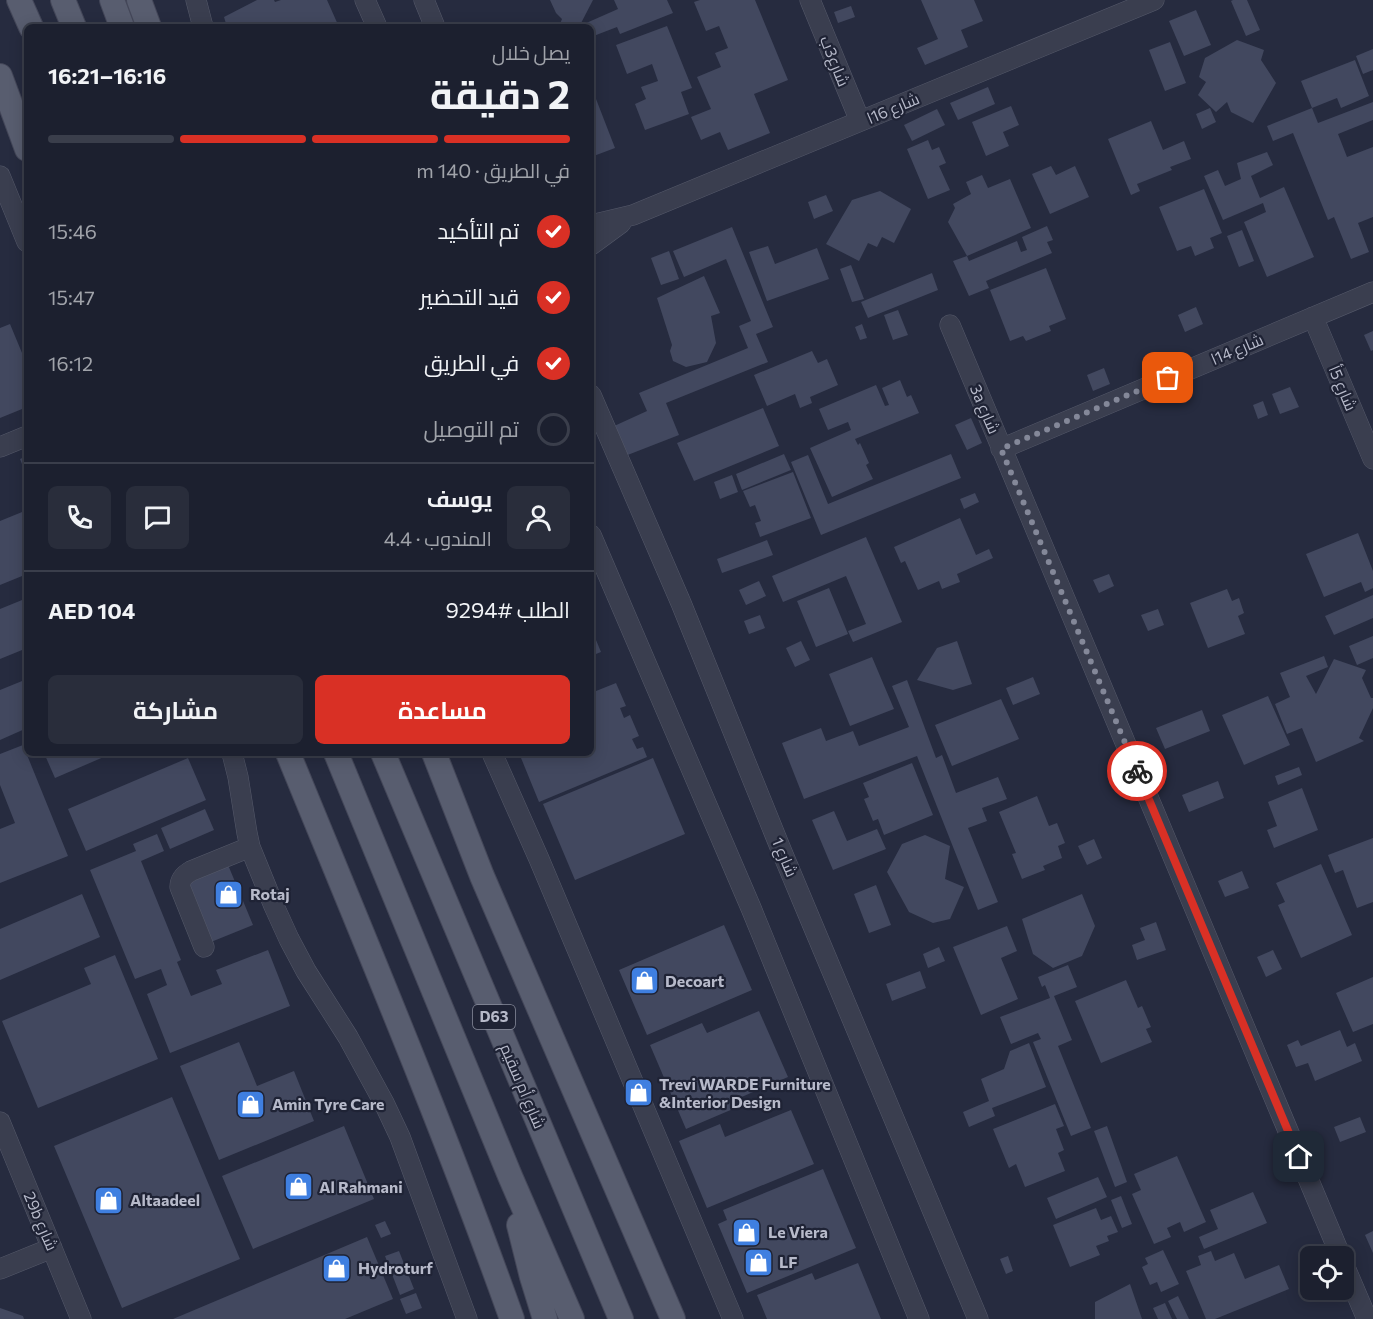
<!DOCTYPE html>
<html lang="ar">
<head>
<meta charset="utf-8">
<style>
  :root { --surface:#1c202f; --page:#292d3b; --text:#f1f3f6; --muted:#a0a3aa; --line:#3a3e4b; --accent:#d93025 }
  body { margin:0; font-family:Commissioner,Cairo,sans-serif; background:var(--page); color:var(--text); direction:rtl; height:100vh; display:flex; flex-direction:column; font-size:22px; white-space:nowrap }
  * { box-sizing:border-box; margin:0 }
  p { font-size:20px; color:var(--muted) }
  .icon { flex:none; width:33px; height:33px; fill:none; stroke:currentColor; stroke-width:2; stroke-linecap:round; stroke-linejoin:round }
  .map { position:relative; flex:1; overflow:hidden; direction:ltr }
  .side { position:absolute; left:24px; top:24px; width:570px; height:732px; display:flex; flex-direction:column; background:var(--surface); border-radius:9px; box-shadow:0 3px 15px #0003,0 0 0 2px var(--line); direction:rtl }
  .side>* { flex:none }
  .fabs { position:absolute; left:1300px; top:1246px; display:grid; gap:12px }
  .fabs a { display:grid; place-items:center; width:54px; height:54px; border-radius:9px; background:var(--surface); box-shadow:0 3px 15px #0003,0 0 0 2px var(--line); font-size:30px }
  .pin { position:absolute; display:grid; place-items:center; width:51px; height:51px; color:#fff; margin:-26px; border-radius:12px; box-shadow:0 3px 9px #0006 }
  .courier { position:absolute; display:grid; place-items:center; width:60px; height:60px; margin:-30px; border:4px solid #d93025; border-radius:50%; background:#fff; color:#222; box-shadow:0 2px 8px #0007 }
  .head em { font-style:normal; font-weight:700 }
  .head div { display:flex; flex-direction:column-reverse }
  .head { display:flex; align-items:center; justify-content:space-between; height:102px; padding:0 24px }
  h1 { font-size:39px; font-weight:700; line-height:45px }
  .bar { display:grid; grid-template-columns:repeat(4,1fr); gap:9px 6px; align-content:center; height:72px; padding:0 24px }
  .bar i { height:8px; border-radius:4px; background:var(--line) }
  .bar .active { background:var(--accent) }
  .bar p { grid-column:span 4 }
  .line { display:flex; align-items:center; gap:15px; padding:0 24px; border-top:2px solid var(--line) }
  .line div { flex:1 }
  .round { display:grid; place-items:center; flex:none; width:63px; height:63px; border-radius:9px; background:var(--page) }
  ol { padding:0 24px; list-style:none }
  li { display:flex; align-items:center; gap:18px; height:66px }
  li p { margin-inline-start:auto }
  li .icon { padding:6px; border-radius:50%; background:var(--accent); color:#fff; stroke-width:4 }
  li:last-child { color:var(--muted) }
  li i { width:33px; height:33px; border:3px solid var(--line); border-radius:50% }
  .action { display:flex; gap:12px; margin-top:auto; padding:12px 24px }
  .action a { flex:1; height:69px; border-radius:9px; background:var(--accent); color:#fff; font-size:24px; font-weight:700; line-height:69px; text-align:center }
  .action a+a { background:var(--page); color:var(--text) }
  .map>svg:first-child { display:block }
  .building { fill:#42485f }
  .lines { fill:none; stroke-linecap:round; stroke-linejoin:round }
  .minor-casing { stroke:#55596a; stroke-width:21 }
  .major-casing { stroke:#444759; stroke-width:26 }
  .minor { stroke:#3a3e4f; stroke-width:20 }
  .major { stroke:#585d6f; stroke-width:24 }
  .done { stroke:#848899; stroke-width:6; stroke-dasharray:0 10.8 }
  .route { stroke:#d93025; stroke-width:8 }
  .labels { text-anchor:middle; stroke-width:4.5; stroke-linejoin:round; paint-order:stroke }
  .shield { fill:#1f2335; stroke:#898d9d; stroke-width:1.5 }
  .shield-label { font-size:15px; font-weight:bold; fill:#b7baca }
  .street-label { font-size:16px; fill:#b7baca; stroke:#1f2335 }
  .poi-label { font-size:16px; font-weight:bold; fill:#b7baca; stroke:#1f2335; text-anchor:start }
</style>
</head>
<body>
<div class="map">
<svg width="1373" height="1319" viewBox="0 0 1373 1319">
  <rect width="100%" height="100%" fill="#262b3f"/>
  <path class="building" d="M257 0H274L275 2 281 0H327L339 27H227L224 17Z
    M550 0H593L579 27H566L560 24 562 19 556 13Z
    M614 0H667L673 13 620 34 617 27 591 37V27H585L584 24 618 9Z
    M700 0H755L788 80 754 94 770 133 728 150 720 132 701 140 691 117 711 109 697 77 721 67 715 53 728 48 719 26 706 31 694 2Z
    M921 0H974L983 21 961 30 968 47 925 65 917 48 938 39Z
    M1233 0H1247L1260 30 1246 36 1231 1Z
    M851 6 855 17 838 23 834 12Z
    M1196 10 1211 45 1184 56 1169 21Z
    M667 26 692 88 681 92 689 114 645 130 635 104 646 99 641 87 658 81 652 64 627 74 616 45Z
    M1237 40 1264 50 1261 60 1276 83 1253 123 1231 112 1227 102 1216 112 1198 95 1206 82 1199 77 1205 58Z
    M1170 42 1186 83 1165 91 1149 50Z
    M1373 49V70L1363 74 1356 56Z
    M1355 60 1369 96 1341 108 1337 98 1312 108 1301 81Z
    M591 86 615 148 591 157Z
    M988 87 995 104 958 120 950 103Z
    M1373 102V120L1338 134 1347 157 1373 147V217L1358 223 1369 252 1351 259 1334 217 1328 220 1293 133 1273 141 1267 126 1312 108 1318 123Z
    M1011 106 1019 125 1003 132 1009 146 986 156 972 122Z
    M1210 108 1216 122 1202 129 1196 114Z
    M937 109 945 125 912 141 904 125Z
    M1151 121 1163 150 1184 141 1191 159 1170 167 1172 170 1137 184 1140 191 1131 195 1108 139Z
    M928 140 932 150 939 147 946 163 939 166 950 190 928 199 907 149Z
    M1267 152 1273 165 1251 176 1260 198 1284 187 1314 257 1267 277 1244 222 1266 212 1263 203 1223 220 1204 176 1218 170 1225 186 1241 179 1237 163Z
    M1051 166 1056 175 1075 166 1089 197 1050 214 1032 174Z
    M982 175 988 188 1010 179 1031 228 967 256 948 222 955 208 953 204 971 194 966 182Z
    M1204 189 1222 233 1210 238 1214 248 1195 256 1191 246 1177 251 1159 207Z
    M880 191 911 209 894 243 882 237 877 247 868 243 859 261 826 244 852 200Z
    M826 195 833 211 814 219 808 202Z
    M1047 226 1053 240 1047 242 1052 253 986 281 989 288 969 296 953 261 967 256 969 261 1017 241 1021 252 1027 250 1022 237Z
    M732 227 773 327 756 334 768 362 666 403 679 435 625 456 612 427 647 411 639 393 748 348 739 326 751 321 726 259 684 277 673 251Z
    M1242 230 1254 261 1239 267 1227 236Z
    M768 246 775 264 817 248 829 279 767 301 749 252Z
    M669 251 679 279 661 285 651 258Z
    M851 265 864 299 852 302 840 269Z
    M1046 268 1066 319 1049 326 1051 331 1026 341 1023 336 1010 341 990 290Z
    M932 273 938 290 868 318 861 302Z
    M704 276 720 313 711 316 716 343 707 362 686 367 673 361 670 351 672 345 657 298Z
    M1196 307 1203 324 1185 332 1178 315Z
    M898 310 908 335 893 340 884 315Z
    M10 324 27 365V407L0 418V328Z
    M862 324 867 338 860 340 855 327Z
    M1373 331V350L1371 351 1364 335Z
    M812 351 818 363 827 359 838 385 810 397 812 403 800 408 795 394 767 406 754 375Z
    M1104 368 1110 384 1093 391 1087 375Z
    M900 380 907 397 911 395 919 413 855 439 858 445 860 443 869 463 866 465 873 479 832 497 810 448 851 430 848 422 828 430 819 409 876 385 885 406 889 405 882 388Z
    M1290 387 1299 407 1280 414 1272 394Z
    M1263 401 1268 415 1258 419 1253 405Z
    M763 408 779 446 694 481 677 443Z
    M971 418 982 443 967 450 955 425Z
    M784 454 791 470 742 490 736 474Z
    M951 454 961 478 821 535 791 462 808 455 828 504Z
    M27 456V477L20 459Z
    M793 472 811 518 760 537 755 523 761 521 755 505 750 507 743 491Z
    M732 475 738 492 720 499 714 482Z
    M975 493 979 502 964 509 960 499Z
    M27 510V574L0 585V521Z
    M960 518 976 555 989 549 993 558 957 574 960 582 942 589 939 581 918 590 905 561 901 563 894 547Z
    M1358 533 1373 571V588L1365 592 1361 582 1324 597 1306 554Z
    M866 537 902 622 853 642 848 631 866 624 846 576 783 602 772 576Z
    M767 540 773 555 722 573 717 559Z
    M1109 574 1114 586 1099 593 1093 580Z
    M759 581 766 596 746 605 739 590Z
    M829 588 848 634 816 647 797 601Z
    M1227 589 1232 601 1239 598 1244 613 1238 616 1245 634 1208 648 1190 603Z
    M1373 595V618L1334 635 1325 616Z
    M27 598V648L0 659V609Z
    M1158 609 1164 625 1148 631 1141 615Z
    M760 615 765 628 749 634 744 621Z
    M591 628 601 652 591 656Z
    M1373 636V658L1357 665 1349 646Z
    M801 641 810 660 795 667 786 648Z
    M957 641 972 684 953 690 917 680 937 648Z
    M1324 656 1328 667 1306 676 1316 694 1334 659 1366 670 1362 678 1371 698H1373V708L1359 738 1364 741 1316 762 1302 728 1287 734 1275 704 1290 697 1280 673Z
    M872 657 894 709 850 726 829 674Z
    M1033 677 1040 694 1013 705 1006 688Z
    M27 679V728L0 740V690Z
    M907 680 936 758 942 755 956 793 998 777 1007 799 982 808 987 821 968 828 998 902 978 910 917 756 804 799 782 743 821 728 826 741 853 731 859 746 909 727 892 686Z
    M616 683 626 706 620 708 624 718 630 715 639 736 632 739 637 749 643 747 647 757 539 802 519 753H591V693Z
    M1268 696 1290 745 1244 765 1222 715Z
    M1001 699 1019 739 952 766 935 725Z
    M1202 710 1210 731 1165 749 1156 728Z
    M23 745 68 856 0 883V829L15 823 0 785V754Z
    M44 753H113L55 778Z
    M188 758 206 800 86 851 68 809Z
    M653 758 685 834 575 880 543 804Z
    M912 763 933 815 884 835 878 819 873 821 864 799 869 797 863 783Z
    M1299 767 1302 775 1278 785 1275 776Z
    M1218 781 1224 798 1189 812 1182 795Z
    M1302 788 1318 830 1274 848 1267 830 1277 826 1268 802Z
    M1037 796 1049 826 1057 823 1065 843 1058 846 1062 858 1043 866 1045 870 1022 879 1012 854 1016 853 999 812Z
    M205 809 214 830 170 849 161 828Z
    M834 811 847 841 877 829 886 849 833 870 812 820Z
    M157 834 164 851 141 861 181 960 177 962 191 996 222 984 216 970 268 950 290 1006 170 1053 147 994 167 985 161 969 135 979 90 870 136 851 133 844Z
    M925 835 950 846 945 879 964 887 950 919 933 923 909 912 887 872 902 844Z
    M1373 838V902L1357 908 1343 870 1335 873 1328 855Z
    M1094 839 1102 858 1087 865 1078 846Z
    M226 860 253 925 211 942 184 877Z
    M1321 864 1352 935 1301 958 1278 905 1285 902 1276 883Z
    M1242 871 1249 888 1225 897 1218 881Z
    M876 885 891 925 869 933 854 894Z
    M82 894 100 937 0 980V929Z
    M1082 894 1095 926 1082 956 1053 968 1033 954 1022 919Z
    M1156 922 1166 950 1137 960 1132 945 1145 940 1140 928Z
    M724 925 752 990 647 1035 619 970Z
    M1007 926 1017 951 1001 958 1018 999 981 1015 953 947Z
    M939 947 945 961 928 968 923 954Z
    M1273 950 1282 969 1266 977 1257 957Z
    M115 955 158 1059 38 1108 2 1021 91 984 84 968Z
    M1068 965 1077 987 1054 996 1072 1040 1058 1046 1091 1128 1071 1136 1033 1042 1041 1039 1038 1033 1011 1044 1000 1017 1050 998 1045 985 1042 987 1038 977Z
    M920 971 926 988 892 1001 886 984Z
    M1373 977V1024L1353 1032 1336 993Z
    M1126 980 1138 1008 1142 1006 1151 1027 1146 1029 1152 1042 1101 1063 1075 1001Z
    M759 1011 788 1077 737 1099 740 1106 686 1129 650 1045 702 1023 707 1033Z
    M1340 1030 1347 1047 1355 1043 1362 1061 1315 1081 1308 1063 1296 1067 1287 1045 1298 1040 1301 1046Z
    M239 1042 257 1086 294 1071 314 1121 219 1160 180 1066Z
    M1029 1043 1046 1087 992 1108 995 1116 969 1127 963 1112 989 1101 981 1079 1004 1069 1010 1051Z
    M172 1097 240 1259 122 1308 54 1146Z
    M1055 1104 1064 1126 1056 1129 1064 1150 1058 1153 1065 1171 1025 1187 1016 1164 1009 1168 993 1129Z
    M791 1110 814 1164 707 1208 679 1141 720 1124 725 1137Z
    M1360 1117 1366 1132 1340 1142 1334 1127Z
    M344 1126 374 1199 253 1249 222 1176Z
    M1107 1126 1127 1182 1115 1187 1094 1131Z
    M1177 1156 1206 1222 1184 1232 1180 1222 1167 1228 1171 1237 1154 1244 1132 1194 1141 1190 1134 1174Z
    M823 1169 856 1248 747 1293 718 1224 727 1220 723 1210Z
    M1098 1177 1107 1197 1056 1219 1047 1198Z
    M1253 1192 1267 1223 1204 1249 1199 1237 1218 1229 1210 1210Z
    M1121 1196 1132 1224 1122 1228 1111 1200Z
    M1096 1208 1101 1220 1111 1216 1118 1232 1107 1236 1109 1241 1096 1246 1100 1255 1070 1267 1053 1225Z
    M385 1221 391 1234 381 1238 375 1225Z
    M1373 1231V1253L1365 1235Z
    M367 1237 393 1299 345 1319H173Z
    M1163 1250 1179 1284 1161 1292 1157 1282 1150 1285 1142 1267 1148 1264 1145 1258Z
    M399 1251 414 1289 400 1295 385 1256Z
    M1211 1251 1215 1261 1234 1253 1245 1279 1279 1265 1289 1289 1215 1319H1206L1186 1271 1201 1265 1198 1256Z
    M1008 1256 1013 1271 1006 1274 1000 1259Z
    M858 1263 881 1319H767L757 1295 812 1273 815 1280Z
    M1130 1284 1142 1319H1095V1302Z
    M416 1293 422 1308 406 1314 400 1299Z
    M1178 1296 1189 1319H1177L1168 1301Z
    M1165 1303 1172 1319H1158L1153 1308Z
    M0 1308 23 1316 24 1319H0Z"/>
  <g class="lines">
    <defs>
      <path id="minor" d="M196 0 203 27
        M365 0 377 27
        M424 0 435 27
        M810 0 860 121
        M0 176 27 242
        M591 225 633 215 1154 0
        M591 245 621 223
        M1313 317 1373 459
        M950 325 1341 1257
        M591 395 681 603 782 852 978 1319
        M0 447 27 436
        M1001 449 1373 292
        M591 535 751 908 919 1319
        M232 753 238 777 247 833 250 847 274 906 289 939 306 971 348 1037 384 1103 400 1137 467 1319
        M492 753 539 859 733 1319
        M204 947 180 887C180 879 184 875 191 871L250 847
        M0 1122 81 1319
        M1344 1265 1367 1319
        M0 1269 52 1248"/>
      <path id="major" d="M19 0 31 27
        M63 0 74 27
        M112 0 122 27
        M139 0 149 27
        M0 76 27 149
        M288 753C365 941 444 1128 512 1319
        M336 753 510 1176 572 1319
        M383 753 621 1319
        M434 753 482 876 673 1319
        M519 1225 532 1277 545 1319"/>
    </defs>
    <use href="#minor" class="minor-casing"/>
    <use href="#major" class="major-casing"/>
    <use href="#minor" class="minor"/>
    <use href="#major" class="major"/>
  </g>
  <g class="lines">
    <path class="done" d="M1137 771 1001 449 1168 378"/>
    <path class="route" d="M1137 771 1299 1157"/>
  </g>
  <defs>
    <symbol id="shop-square" viewBox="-11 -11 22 22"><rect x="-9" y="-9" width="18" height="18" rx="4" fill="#3f7fe0" stroke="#1f2335"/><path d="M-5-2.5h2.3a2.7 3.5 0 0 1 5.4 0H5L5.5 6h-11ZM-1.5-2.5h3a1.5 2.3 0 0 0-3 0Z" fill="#fff"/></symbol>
  </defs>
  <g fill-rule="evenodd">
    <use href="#shop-square" x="212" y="878" width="33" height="33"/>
    <use href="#shop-square" x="628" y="964" width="33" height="33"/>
    <use href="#shop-square" x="622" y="1076" width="33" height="33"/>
    <use href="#shop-square" x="234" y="1088" width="33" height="33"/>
    <use href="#shop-square" x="282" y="1170" width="33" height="33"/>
    <use href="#shop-square" x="92" y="1184" width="33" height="33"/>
    <use href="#shop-square" x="730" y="1216" width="33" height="33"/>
    <use href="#shop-square" x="742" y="1246" width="33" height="33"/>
    <use href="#shop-square" x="320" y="1252" width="33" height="33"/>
  </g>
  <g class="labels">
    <rect class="shield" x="473" y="1005" width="42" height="24" rx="4.5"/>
    <g class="shield-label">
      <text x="494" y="1022">D63</text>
    </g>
    <g class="street-label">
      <text transform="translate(835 61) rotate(68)" y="6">شارع3ب</text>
      <text transform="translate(893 108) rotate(-23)" y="6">شارع 16ا</text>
      <text transform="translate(1237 349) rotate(-23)" y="6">شارع 14ا</text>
      <text transform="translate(1343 388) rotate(67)" y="6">شارع 5أ</text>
      <text transform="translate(985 409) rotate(67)" y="6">3a شارع</text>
      <text transform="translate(785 857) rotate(67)" y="6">شارع 1</text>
      <text transform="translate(523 1086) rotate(67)" y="6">شارع أم سقيم</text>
      <text transform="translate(41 1221) rotate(67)" y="6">29b شارع</text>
    </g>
    <g class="poi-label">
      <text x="250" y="900">Rotaj</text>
      <text x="665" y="987">Decoart</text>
      <text x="659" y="1090">Trevi WARDE Furniture<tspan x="659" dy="18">&amp;Interior Design</tspan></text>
      <text x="272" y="1110">Amin Tyre Care</text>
      <text x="319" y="1193">Al Rahmani</text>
      <text x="130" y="1206">Altaadeel</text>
      <text x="768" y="1238">Le Viera</text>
      <text x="779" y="1268">LF</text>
      <text x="358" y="1274">Hydroturf</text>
    </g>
  </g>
</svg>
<div class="fabs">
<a><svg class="icon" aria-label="locate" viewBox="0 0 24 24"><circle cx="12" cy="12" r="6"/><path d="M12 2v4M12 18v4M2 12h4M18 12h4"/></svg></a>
</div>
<div class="pin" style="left:1168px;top:378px;background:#ea580c"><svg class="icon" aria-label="bag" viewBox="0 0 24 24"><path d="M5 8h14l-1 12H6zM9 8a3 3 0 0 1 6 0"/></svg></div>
<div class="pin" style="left:1299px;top:1157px;background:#1f2937"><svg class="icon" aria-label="home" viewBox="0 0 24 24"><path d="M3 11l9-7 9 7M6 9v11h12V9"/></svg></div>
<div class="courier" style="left:1137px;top:771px"><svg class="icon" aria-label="bike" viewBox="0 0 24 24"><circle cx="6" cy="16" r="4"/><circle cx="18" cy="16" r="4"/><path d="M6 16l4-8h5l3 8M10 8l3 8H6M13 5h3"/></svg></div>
<section class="side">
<div class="head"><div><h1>2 دقيقة</h1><p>يصل خلال</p></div><em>16:16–16:21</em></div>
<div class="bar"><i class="active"></i><i class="active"></i><i class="active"></i><i></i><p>في الطريق · 140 m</p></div>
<ol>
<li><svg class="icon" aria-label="check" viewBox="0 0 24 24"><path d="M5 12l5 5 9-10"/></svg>تم التأكيد<p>15:46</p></li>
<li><svg class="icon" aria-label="check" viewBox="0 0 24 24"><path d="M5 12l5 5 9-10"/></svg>قيد التحضير<p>15:47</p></li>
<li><svg class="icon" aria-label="check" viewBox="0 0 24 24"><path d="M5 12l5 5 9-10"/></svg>في الطريق<p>16:12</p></li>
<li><i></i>تم التوصيل</li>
</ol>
<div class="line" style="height:108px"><a class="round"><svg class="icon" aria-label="person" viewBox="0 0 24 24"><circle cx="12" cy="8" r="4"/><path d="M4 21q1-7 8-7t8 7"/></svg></a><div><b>يوسف</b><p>المندوب · 4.4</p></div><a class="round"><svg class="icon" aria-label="chat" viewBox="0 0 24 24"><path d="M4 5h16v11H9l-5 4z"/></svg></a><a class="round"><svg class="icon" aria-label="phone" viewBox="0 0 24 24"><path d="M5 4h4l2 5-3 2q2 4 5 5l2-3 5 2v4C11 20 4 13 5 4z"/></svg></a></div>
<div class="line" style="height:78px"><div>الطلب #9294</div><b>AED 104</b></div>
<div class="action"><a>مساعدة</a><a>مشاركة</a></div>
</section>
</div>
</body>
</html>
